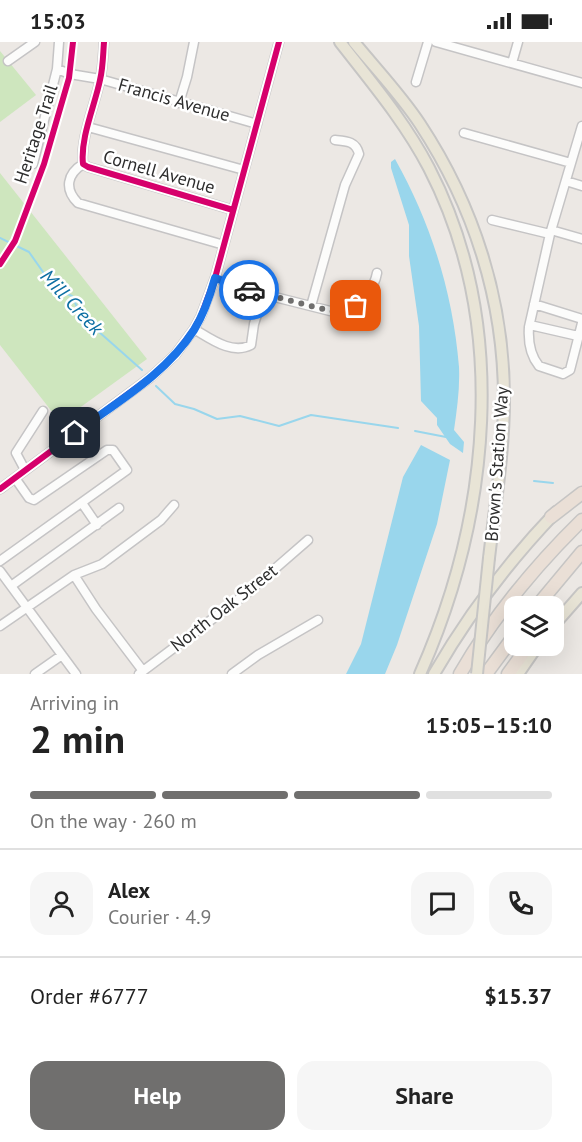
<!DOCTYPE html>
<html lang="en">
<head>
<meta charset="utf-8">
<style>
  :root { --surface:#fff; --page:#f6f6f6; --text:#222; --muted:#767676; --line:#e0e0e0; --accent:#706f6e }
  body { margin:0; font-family:"PT Sans",sans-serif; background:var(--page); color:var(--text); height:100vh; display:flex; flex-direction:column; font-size:22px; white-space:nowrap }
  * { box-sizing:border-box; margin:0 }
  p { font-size:20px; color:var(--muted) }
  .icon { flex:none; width:33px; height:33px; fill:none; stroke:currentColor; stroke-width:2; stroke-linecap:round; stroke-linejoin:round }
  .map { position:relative; height:632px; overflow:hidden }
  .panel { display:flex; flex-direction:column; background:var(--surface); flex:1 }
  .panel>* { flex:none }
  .fabs { position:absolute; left:504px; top:554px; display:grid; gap:12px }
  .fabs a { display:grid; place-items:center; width:60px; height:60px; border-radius:12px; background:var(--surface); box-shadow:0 6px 24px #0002; font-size:30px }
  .pin { position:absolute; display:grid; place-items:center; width:51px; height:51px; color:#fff; margin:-26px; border-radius:12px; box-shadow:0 3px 9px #0006 }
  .courier { position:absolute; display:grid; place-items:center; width:60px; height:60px; margin:-30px; border:4px solid #1a73e8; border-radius:50%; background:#fff; color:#222; box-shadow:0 2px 8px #0007 }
  .head em { font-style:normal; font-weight:800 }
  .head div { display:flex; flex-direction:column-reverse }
  .head { display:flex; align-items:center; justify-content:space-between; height:102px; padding:0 30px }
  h1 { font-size:39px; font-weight:800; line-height:45px }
  .bar { display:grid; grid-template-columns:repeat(4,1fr); gap:9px 6px; align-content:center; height:72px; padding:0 30px }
  .bar i { height:8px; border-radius:4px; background:var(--line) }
  .bar .active { background:var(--accent) }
  .bar p { grid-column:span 4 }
  .line { display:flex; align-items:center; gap:15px; padding:0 30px; border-top:2px solid var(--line) }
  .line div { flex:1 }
  .round { display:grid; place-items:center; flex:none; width:63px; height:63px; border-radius:18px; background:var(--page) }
  .primary-button { display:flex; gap:12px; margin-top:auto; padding:12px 30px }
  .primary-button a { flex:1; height:69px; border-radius:18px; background:var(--accent); color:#fff; font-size:24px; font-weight:800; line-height:69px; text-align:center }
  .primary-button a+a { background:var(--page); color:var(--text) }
  .status { display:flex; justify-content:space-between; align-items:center; height:42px; padding:0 30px; background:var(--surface); direction:ltr }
  .status svg { height:16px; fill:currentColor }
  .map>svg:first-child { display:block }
  .green { fill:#cee6be }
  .water { fill:#99d6ec }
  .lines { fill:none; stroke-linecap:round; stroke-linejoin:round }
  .stream { stroke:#99d6ec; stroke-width:2 }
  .minor-casing { stroke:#c5c4c5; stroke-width:11 }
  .major-casing { stroke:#c6c5c4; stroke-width:14 }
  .highway-casing { stroke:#c6c5c4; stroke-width:15 }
  .minor { stroke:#fcfcfb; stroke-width:8 }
  .major { stroke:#e8e4d6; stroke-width:10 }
  .highway { stroke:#eadfd6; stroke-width:12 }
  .major-bridge-casing { stroke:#c6c5c4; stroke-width:14; stroke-linecap:butt }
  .major-bridge { stroke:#e8e4d6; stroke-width:10 }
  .cycleway-casing { stroke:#fff; stroke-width:10 }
  .cycleway { stroke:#d6006c; stroke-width:6 }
  .done { stroke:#706f6e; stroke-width:6; stroke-dasharray:0 10.8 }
  .route { stroke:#1a73e8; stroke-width:8 }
  .labels { text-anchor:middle; stroke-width:5; stroke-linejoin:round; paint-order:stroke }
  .street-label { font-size:18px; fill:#2e2e2e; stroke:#fff }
  .water-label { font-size:20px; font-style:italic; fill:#0d6fa3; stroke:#fff }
</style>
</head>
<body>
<div class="status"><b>15:03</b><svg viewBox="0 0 49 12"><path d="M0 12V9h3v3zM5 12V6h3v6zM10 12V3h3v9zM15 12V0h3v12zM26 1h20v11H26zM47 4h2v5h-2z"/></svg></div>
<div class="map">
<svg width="582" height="632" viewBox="0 0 582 632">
  <rect width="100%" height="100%" fill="#ece8e4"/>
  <path class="green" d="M0 9 36 53 0 80Z
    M0 131 147 317 60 380 0 303Z"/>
  <path class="water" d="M395 117C431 181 453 251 459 325 460 346 457 367 454 388L464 400 463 411 450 402 437 383V376L421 359 419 284 409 214V183L391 126V120Z
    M421 403 450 418 437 482 397 603 385 632H346L361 602 403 435Z"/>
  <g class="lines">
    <path class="stream" d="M0 196 29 210 55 247 72 254 81 274 142 328
      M156 344 175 362 194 367 217 377 240 374 279 384 311 373 398 386
      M415 389 446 395
      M534 439 553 441"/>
    <defs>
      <path id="minor" d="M104 0C103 13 103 26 100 38 95 63 80 96 83 122L88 125 233 168
        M436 0 582 41
        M8 19 35 0
        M512 21 518 0
        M57 27 70 32 100 37 257 82
        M416 40 428 0
        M179 61 187 35 194 0
        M582 84 550 192 529 285C528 299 530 313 539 324L563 332 570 328 582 281
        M88 85 244 128
        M464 91 571 121
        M33 122 57 27 59 0
        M83 122C67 132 64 147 78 161L224 203
        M566 139 582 144
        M492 178 550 192
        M551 188 582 197
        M215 236 259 251 346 273C359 261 374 249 377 231
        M534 262 582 277
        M311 264 345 143 359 112C356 99 346 99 335 98
        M530 283 578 294
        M194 287C211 297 232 313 251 303L254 282 259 266V251
        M25 428 16 411 43 369
        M0 447 151 335 175 313 194 287 201 274 215 236 279 0
        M82 461 97 483
        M0 519 127 428 113 408H107L34 458 29 456 15 436
        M0 529 76 632
        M74 533 96 567 143 629
        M11 544 119 466
        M0 584 74 533 102 522 161 478 174 463
        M35 632 62 613
        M139 632 247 551 308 498
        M232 632 258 613 318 578"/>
      <path id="major" d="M340 0C372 41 405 80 429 126 510 283 490 474 420 632
        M354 0C376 27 401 53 420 82 474 164 504 258 504 357 504 410 495 464 489 516
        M554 583 582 551
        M434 632C468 573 509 519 556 470
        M518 632 538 603"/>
      <path id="highway" d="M551 475 582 451
        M537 564 582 510
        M460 632C493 575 535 524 582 478
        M486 632 514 594
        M508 632 529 603"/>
    </defs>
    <use href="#minor" class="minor-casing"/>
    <use href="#major" class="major-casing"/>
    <use href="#highway" class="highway-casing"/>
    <use href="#minor" class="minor"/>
    <use href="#major" class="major"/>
    <use href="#highway" class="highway"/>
    <defs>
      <path id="major-bridge" d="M477 632 489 516"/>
    </defs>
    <use href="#major-bridge" class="major-bridge-casing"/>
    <use href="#major-bridge" class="major-bridge"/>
    <defs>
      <path id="cycleway" d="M104 0C103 13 103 26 100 38 95 63 80 96 83 122L88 125 233 168
        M0 222 15 199 44 122 69 36 73 0
        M0 447 151 335 175 313 194 287 201 274 215 236 279 0"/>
    </defs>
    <use href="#cycleway" class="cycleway-casing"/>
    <use href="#cycleway" class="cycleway"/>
  </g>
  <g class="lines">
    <path class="done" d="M249 248 346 273 356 264"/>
    <path class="route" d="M75 391C117 360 166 332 194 288 204 272 210 254 215 236L249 248"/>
  </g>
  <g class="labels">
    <g class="street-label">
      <text transform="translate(174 58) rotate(16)" y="6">Francis Avenue</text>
      <text transform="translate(36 92) rotate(-72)" y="6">Heritage Trail</text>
      <text transform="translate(159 130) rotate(16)" y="6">Cornell Avenue</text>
      <text transform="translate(497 422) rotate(-86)" y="6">Brown's Station Way</text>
      <text transform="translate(224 566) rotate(-38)" y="6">North Oak Street</text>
    </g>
    <g class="water-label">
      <text transform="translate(72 260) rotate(47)" y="7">Mill Creek</text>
    </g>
  </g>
</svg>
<div class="fabs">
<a><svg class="icon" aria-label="layers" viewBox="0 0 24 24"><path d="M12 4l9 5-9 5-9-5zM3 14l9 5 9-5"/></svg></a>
</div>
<div class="pin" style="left:356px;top:264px;background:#ea580c"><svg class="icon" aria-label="bag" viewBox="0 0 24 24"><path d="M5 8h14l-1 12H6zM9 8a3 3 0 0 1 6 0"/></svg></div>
<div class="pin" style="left:75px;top:391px;background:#1f2937"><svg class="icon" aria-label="home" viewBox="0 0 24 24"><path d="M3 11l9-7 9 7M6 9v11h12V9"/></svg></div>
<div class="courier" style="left:249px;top:248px"><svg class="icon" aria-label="car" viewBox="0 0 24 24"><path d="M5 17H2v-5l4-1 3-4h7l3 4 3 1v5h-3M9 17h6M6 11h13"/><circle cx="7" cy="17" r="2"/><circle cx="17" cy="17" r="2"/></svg></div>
</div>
<section class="panel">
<div class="head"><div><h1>2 min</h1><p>Arriving in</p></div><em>15:05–15:10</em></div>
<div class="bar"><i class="active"></i><i class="active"></i><i class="active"></i><i></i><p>On the way · 260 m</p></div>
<div class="line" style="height:108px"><a class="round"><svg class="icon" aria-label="person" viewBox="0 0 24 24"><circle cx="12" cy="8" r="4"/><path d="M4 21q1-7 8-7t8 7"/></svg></a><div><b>Alex</b><p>Courier · 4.9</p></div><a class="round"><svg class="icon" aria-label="chat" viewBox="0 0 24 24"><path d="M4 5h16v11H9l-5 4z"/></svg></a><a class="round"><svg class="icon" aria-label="phone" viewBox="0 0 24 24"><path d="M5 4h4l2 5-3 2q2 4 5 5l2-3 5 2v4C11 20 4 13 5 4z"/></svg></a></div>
<div class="line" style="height:78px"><div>Order #6777</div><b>$15.37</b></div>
<div class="primary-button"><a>Help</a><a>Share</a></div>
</section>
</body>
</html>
